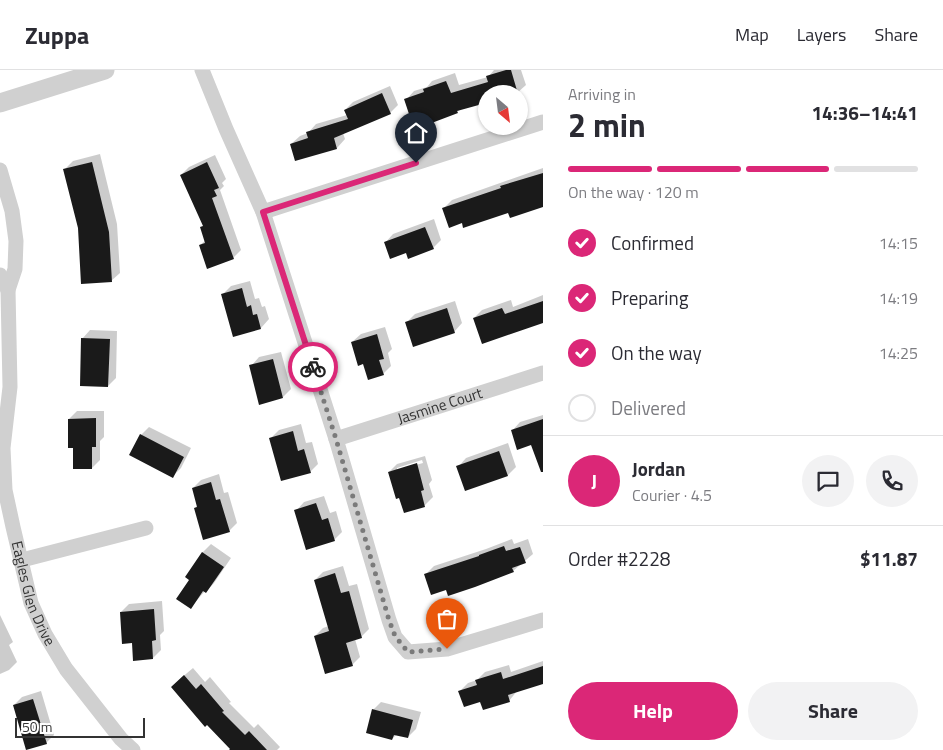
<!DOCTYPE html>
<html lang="en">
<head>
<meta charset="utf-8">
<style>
  :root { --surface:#fff; --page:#f2f2f3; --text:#2b2b33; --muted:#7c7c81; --line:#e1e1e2; --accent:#db2777 }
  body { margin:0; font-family:"Titillium Web",sans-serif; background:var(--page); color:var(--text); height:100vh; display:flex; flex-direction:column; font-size:19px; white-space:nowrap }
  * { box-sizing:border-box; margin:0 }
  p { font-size:16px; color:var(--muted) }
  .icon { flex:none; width:28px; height:28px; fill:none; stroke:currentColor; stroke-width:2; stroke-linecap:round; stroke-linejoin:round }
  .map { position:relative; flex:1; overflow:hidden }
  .drawer { display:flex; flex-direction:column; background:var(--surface); width:400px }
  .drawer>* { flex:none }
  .needle { width:32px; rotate:152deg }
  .fabs { position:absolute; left:478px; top:15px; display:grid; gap:10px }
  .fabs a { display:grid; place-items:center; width:50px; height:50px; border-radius:50%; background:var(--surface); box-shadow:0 1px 4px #0004; font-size:25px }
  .scale { position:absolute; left:15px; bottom:12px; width:130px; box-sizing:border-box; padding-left:5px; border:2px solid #333; border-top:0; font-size:14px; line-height:18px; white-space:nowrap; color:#333; -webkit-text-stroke:4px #fff; paint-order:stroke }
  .pin { position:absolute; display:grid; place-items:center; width:42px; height:42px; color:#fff; margin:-51px -21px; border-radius:50% 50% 50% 0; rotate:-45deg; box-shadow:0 0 5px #0007 }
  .pin .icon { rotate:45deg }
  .courier { position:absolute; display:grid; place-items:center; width:50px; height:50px; margin:-25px; border:4px solid #db2777; border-radius:50%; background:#fff; color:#222; box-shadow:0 1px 6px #0007 }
  .headline em { font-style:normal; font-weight:700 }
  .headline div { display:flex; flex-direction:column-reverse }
  .headline { display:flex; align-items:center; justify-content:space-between; height:85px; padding:0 25px }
  h1 { font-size:32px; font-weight:700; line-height:38px }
  .bar { display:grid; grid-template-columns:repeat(4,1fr); gap:8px 5px; align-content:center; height:60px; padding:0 25px }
  .bar i { height:6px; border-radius:4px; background:var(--line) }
  .bar .current { background:var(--accent) }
  .bar p { grid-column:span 4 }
  .line { display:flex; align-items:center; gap:12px; padding:0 25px; border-top:1px solid var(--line) }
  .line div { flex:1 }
  .round { display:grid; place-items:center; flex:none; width:52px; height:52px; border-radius:26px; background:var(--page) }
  ol { padding:0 25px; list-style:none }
  li { display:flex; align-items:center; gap:15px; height:55px }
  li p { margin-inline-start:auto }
  li .icon { padding:5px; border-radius:50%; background:var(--accent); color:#fff; stroke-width:4 }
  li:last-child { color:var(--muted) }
  li i { width:28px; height:28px; border:2px solid var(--line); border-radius:50% }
  .cta { display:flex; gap:10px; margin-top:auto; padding:10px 25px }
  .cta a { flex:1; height:58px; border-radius:30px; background:var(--accent); color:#fff; font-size:20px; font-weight:700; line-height:58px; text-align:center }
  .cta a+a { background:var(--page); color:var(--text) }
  header { display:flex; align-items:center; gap:30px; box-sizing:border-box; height:70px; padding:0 25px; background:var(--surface); border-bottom:1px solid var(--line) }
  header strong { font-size:24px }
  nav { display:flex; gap:28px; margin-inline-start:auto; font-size:18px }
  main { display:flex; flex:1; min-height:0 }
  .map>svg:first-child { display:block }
  .shadow { fill:#0003; fill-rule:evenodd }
  .building { fill:#1a1a1a }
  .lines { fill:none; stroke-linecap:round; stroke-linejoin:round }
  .minor { stroke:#d0d0d0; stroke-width:15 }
  .tertiary { stroke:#d0d0d0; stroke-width:19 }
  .done { stroke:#7a7a7a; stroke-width:5; stroke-dasharray:0 9 }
  .route { stroke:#db2777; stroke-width:6 }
  .labels { text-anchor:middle; stroke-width:5; stroke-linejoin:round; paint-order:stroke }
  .street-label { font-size:15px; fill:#333; stroke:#fff }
</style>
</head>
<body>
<header>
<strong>Zuppa</strong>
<nav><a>Map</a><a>Layers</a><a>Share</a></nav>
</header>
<main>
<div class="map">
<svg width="543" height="680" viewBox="0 0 543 680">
  <rect width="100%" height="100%" fill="#fff"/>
  <path class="shadow" d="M494 0H521L526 15 517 23 486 24V32L461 39 457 42 428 46 406 30 414 21 427 17 432 11 455 3 459 15 488 7Z
    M390 16 398 35 390 43 343 63 345 69 337 78 296 90 291 74 300 66 308 63 316 54 347 45 345 40 353 32Z
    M100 84 117 154 120 203 111 211 79 158 65 99 73 91Z
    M215 85 226 109 222 113 224 116 220 120 241 180 233 188 200 175 206 170 204 155 181 105 189 97Z
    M543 98V136L463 152 444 138 452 130Z
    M434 149 441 170 433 178 407 182 385 173 393 164Z
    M250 211 255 229 259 228 262 237 265 236 269 249 261 258 234 265 222 225 231 216Z
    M543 225V252L474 248 482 240 511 230 513 237Z
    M455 231 462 253 454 262 407 252 415 244Z
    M385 257 392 279 388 283 391 296 383 304 364 293 352 272 361 264Z
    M90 260 117 261 116 308 108 316 82 269Z
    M281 282 291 319 283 327 251 296 259 287Z
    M77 341H104V367L100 371V390L92 398 75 376 69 349Z
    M543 345V375L532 373 512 361 520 352Z
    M301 354 306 373 312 372 318 394 310 402 271 368 279 360Z
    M149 357 191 378 181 398 173 406 141 365Z
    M508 373 516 397 508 405 458 397 466 388Z
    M425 386 432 410 429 414 433 427 425 435 405 441 389 402 397 394ZM422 390 423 393 397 400V398Z
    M219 404 224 423 228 422 237 453 229 461 195 438 198 435 193 418 201 410Z
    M324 426 330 443 336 441 342 462 334 470 296 441 304 432Z
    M512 469 514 474 528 469 533 484 513 501 447 518 426 504 434 496 486 479Z
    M211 474 231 488 214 513 206 522 205 521 191 537 190 509 186 507 203 482Z
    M343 496 349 516 357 514 369 559 361 567 355 569 360 587 352 595 315 566 323 558 329 556 315 510 323 502Z
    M162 531 164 561 160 565 161 580 153 588 133 572 121 542 129 534Z
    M0 545 13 572 9 575 17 592 9 600 0 604Z
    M543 591V613L517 621 509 631H481L460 621 468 613 477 610 485 602 509 595 511 602Z
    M193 598 205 612 210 607 231 632 229 633 254 658 258 654 280 677 277 680H233L180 609Z
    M41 621 54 665 46 673 14 635 22 627Z
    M381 632 421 642 416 659 408 667 397 664 392 669 373 640Z"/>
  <path class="building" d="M506 0H511L518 24H486V33L457 41 458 43 429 54 427 47 412 53 404 29 424 22 423 19 446 11 451 23 488 12 486 6Z
    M382 23 391 44 334 68 337 79 295 91 290 74 308 68 306 62 348 49 344 40Z
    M92 92 109 162 112 212 81 214 78 158 63 99Z
    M207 92 219 118 214 120 217 126 212 128 234 189 207 199 199 175 205 173 200 157 203 156 180 105Z
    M543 103V137L510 148 508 143 463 158 462 153 449 158 442 138 501 118 500 116Z
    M425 157 434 179 408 189 406 183 390 189 384 172Z
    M242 218 247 237 251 235 253 245 257 244 261 259 233 267 221 224Z
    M543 231V253L482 274 473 248 502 238 505 244Z
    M447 238 455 263 413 277 405 252Z
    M377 264 384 289 379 290 384 305 368 310 363 294 358 296 351 272Z
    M81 268 110 269 108 317 80 316Z
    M273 289 283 328 259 335 249 295Z
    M96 348V377H92V399H73V378H68V349Z
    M543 349V402H541L531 375 517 380 511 360Z
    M293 361 298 381 304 379 311 403 281 411 269 368Z
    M140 364 184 387 173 408 129 385Z
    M499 381 508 406 465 421 456 396Z
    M417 393 424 420 421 421 425 437 404 443 399 428 396 429 388 402Z
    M211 412 216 430 220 429 230 462 203 470 194 438 197 437 192 418Z
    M316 433 322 450 328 448 335 471 306 480 294 440Z
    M504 476 506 481 520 477 526 493 512 498 514 502 475 517 448 526 446 520 431 525 424 504 479 486V485Z
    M202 482 224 497 206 523 203 521 191 539 176 529 189 510 185 507Z
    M335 503 341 523 349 521 362 568 346 573 353 596 325 604 314 566 329 561 314 510Z
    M154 539 156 570 152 571 153 589 133 591 132 573 122 574 120 542Z
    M543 596V614L508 625 510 632 483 640 480 632 464 637 458 621 477 615 475 610 501 602 503 609Z
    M184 605 196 619 201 614 224 641 222 642 245 665 249 661 267 680H229L230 679 207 655 205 657 171 617Z
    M33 629 47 674 26 680 13 635Z
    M372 639 413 650 408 668 394 665 392 670 366 663Z"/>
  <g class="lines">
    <g class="minor">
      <path d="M202 0 226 59 263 142 336 369 389 550 395 567 408 582 447 579 543 550"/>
      <path id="s1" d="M0 100 12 141 16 171 15 199 8 220 10 317 3 378 5 420 13 457 31 533 45 564 66 599 121 669 133 680"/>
      <path d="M263 142 543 52"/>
      <path d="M0 205 8 220"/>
      <path id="s2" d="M336 369 543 303"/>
      <path d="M22 490 146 458"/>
    </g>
    <path class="tertiary" d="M0 33 105 0"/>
  </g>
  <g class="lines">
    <path class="done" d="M313 297 336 369 389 550 395 566 408 582 447 579"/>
    <path class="route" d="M313 297 263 142 416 93"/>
  </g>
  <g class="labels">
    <g class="street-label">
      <text dy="5" stroke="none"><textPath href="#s2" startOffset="109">Jasmine Court</textPath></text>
      <text dy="5" stroke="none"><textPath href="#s1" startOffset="431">Eagles Glen Drive</textPath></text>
    </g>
  </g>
</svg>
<div class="fabs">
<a><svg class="needle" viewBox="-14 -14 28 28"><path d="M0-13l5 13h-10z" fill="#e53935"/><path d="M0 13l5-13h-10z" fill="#7c7c81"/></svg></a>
</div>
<div class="scale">50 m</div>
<div class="pin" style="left:447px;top:579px;background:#ea580c"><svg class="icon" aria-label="bag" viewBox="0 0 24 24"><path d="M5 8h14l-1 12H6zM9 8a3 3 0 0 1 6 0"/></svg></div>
<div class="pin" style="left:416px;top:93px;background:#1f2937"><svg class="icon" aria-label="home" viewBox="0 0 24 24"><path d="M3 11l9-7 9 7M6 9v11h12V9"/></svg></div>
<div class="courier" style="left:313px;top:297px"><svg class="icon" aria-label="bike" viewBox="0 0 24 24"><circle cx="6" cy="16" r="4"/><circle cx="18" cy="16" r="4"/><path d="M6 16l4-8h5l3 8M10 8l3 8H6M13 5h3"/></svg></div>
</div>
<section class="drawer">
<div class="headline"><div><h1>2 min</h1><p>Arriving in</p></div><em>14:36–14:41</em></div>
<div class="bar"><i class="current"></i><i class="current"></i><i class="current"></i><i></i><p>On the way · 120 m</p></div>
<ol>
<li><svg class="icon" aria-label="check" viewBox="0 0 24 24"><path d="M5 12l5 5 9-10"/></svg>Confirmed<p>14:15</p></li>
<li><svg class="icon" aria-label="check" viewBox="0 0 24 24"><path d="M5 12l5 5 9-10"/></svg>Preparing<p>14:19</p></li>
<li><svg class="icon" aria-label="check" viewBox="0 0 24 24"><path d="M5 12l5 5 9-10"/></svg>On the way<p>14:25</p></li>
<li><i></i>Delivered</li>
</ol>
<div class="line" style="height:90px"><b class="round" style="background:var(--accent);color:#fff">J</b><div><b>Jordan</b><p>Courier · 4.5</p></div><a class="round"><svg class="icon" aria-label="chat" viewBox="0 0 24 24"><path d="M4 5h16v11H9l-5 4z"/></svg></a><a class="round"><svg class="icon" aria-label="phone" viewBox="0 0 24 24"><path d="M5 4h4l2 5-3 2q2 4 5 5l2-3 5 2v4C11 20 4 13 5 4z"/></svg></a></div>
<div class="line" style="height:65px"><div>Order #2228</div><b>$11.87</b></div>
<div class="cta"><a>Help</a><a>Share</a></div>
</section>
</main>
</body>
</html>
